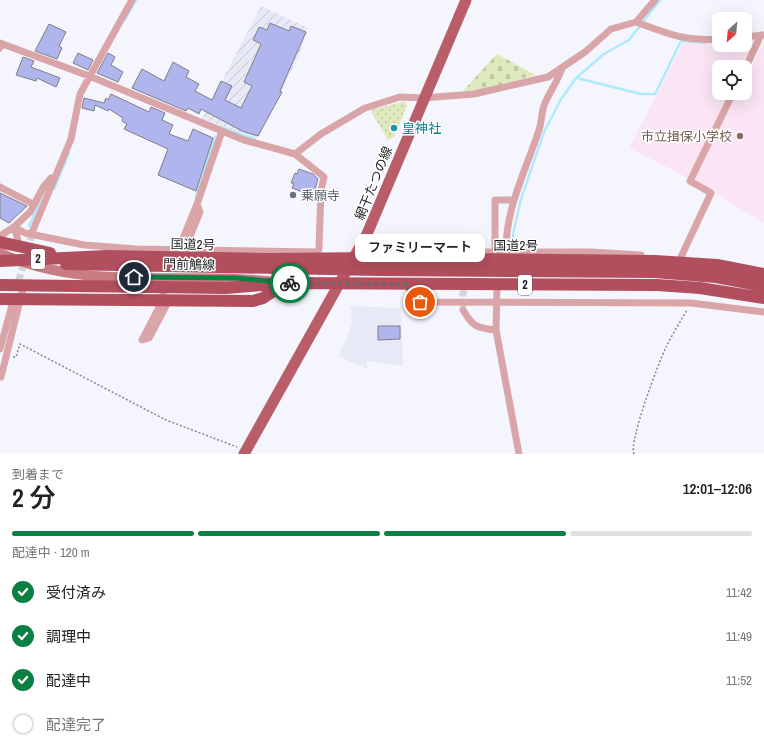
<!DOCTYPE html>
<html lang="ja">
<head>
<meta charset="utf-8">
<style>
  :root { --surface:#fff; --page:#f6f6f6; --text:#222; --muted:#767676; --line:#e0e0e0; --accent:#0b8043 }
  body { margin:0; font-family:"Archivo Narrow","Noto Sans JP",sans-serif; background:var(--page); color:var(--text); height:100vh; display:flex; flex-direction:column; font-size:15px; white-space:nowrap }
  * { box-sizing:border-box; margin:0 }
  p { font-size:13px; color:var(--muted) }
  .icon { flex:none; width:22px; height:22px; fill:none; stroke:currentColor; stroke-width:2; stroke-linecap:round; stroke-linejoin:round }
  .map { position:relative; height:454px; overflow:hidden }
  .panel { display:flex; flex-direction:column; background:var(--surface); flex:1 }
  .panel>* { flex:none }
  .needle { width:26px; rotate:207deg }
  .tools { position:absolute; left:712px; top:12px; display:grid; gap:8px }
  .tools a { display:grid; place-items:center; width:40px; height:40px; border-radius:8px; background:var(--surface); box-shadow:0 4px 16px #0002; font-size:20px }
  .pin { position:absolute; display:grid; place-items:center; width:34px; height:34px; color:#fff; margin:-17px; border:2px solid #fff; border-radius:50%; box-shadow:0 1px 4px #0007 }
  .courier { position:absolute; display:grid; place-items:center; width:40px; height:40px; margin:-20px; border:3px solid #0b8043; border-radius:50%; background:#fff; color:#222; box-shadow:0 1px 5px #0007 }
  .bubble { position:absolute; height:28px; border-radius:8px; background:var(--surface); box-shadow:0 4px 16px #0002; font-size:13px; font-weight:600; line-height:28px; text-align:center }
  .headline em { font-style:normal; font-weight:600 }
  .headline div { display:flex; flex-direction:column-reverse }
  .headline { display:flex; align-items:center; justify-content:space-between; height:68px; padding:0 12px }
  h1 { font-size:26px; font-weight:600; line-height:30px }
  .bar { display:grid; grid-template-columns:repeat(4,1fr); gap:6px 4px; align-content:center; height:48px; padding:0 12px }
  .bar i { height:5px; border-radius:3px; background:var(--line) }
  .bar .current { background:var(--accent) }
  .bar p { grid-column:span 4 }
  ol { padding:0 12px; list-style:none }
  li { display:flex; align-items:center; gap:12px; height:44px }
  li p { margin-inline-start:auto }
  li .icon { padding:4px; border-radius:50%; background:var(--accent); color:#fff; stroke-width:4 }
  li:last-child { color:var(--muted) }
  li i { width:22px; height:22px; border:2px solid var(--line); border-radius:50% }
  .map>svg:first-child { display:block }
  .built { fill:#e7e9f7 }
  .industrial { fill:url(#industrial-furrows) }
  .education { fill:#fbe5f4 }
  .green { fill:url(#green-dots) }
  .cemetery { fill:url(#cemetery-stones) }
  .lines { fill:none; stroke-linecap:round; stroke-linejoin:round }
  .stream { stroke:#afe9fc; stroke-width:2.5 }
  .building { fill:#b1b5ed; stroke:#7d7e84 }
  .minor-tunnel { stroke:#d4d5dc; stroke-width:7; stroke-dasharray:7 3.5; stroke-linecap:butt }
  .path { stroke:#86878b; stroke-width:1.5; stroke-dasharray:2 2; stroke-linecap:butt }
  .service { stroke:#daa5a9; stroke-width:3.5 }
  .minor { stroke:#daa5a9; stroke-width:7 }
  .secondary { stroke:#c87c83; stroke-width:10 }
  .primary { stroke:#b95d69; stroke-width:11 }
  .trunk { stroke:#b24f5e; stroke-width:12 }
  .done { stroke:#68696d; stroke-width:4; stroke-dasharray:0 7.2 }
  .route { stroke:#0b8043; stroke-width:5 }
  .culture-dot { fill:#0f9aa8; stroke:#fff; stroke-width:1.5 }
  .education-dot { fill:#8d6e63; stroke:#fff; stroke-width:1.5 }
  .worship-dot { fill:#6b7280; stroke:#fff; stroke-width:1.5 }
  .labels { text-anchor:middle; stroke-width:3; stroke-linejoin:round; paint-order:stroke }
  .shield { fill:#fff; stroke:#606162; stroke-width:1 }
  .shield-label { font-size:12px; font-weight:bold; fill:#1c1d1f }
  .culture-label { font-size:13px; fill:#0d838f; stroke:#fff; text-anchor:start }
  .education-label { font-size:13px; fill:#785e54; stroke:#fff; text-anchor:end }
  .street-label { font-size:13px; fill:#1c1d1f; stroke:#fff }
  .worship-label { font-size:13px; fill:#5b616d; stroke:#fff; text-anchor:start }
</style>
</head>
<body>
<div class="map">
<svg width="764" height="454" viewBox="0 0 764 454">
  <defs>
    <pattern id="industrial-furrows" width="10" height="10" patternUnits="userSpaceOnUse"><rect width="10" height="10" fill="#e7e9f7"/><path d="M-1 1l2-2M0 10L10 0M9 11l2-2" fill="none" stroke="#c6c7d3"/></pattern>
    <pattern id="green-dots" width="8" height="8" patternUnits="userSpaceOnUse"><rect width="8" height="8" fill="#deeabe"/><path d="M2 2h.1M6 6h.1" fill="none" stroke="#bec8a3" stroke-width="1.8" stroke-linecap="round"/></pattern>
    <pattern id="cemetery-stones" width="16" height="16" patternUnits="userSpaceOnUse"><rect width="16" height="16" fill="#deeabe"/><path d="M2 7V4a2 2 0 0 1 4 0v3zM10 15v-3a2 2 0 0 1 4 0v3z" fill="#bec8a3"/></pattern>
  </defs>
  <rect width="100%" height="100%" fill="#f5f6fd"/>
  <path class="built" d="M350 306 401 308 403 366 367 361V369L338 356 350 330 352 321Z"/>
  <path class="industrial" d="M261 6 308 28 299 56 257 138 202 119Z"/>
  <path class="education" d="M756 38 743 67H719V93H730L688 178 629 148 683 43 701 44 719 42V45H745V39Z
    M764 41V223L693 180 738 93H745V79Z"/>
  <path class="green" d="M405 101 407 106 394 137 388 140 370 110Z"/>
  <path class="cemetery" d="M497 54 536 75 480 90 463 91Z"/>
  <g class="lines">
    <path class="stream" d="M125 20 136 0
      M577 78 641 94H655L681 41 705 43
      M220 127 255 139
      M54 189 69 153
      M196 197 215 137
      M29 226 41 199
      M514 249 513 234 521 199 544 132 560 101 576 78 604 54 629 40 660 0"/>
  </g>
  <path class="building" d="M270 23 289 31 291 26 306 32 280 91 282 92 258 136 242 131 201 109 199 114 188 108 186 111 132 88 142 69 164 81 173 62 189 71 186 77 199 84 195 91 212 100 221 81 232 86 225 100 241 108 252 86 244 82 261 44 253 40 259 27 267 30Z
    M49 24 66 32 59 46 62 48 57 59 35 51Z
    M78 53 93 60 88 70 73 63Z
    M108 53 115 57 111 65 123 72 118 82 97 73Z
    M23 57 34 61 31 67 60 78 56 87 37 78 36 81 16 75Z
    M111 94 149 112 151 107 165 113 162 120 173 125 169 134 188 141 193 129 213 138 196 191 158 175 168 149 124 129 127 124 122 121 123 118 109 109 108 111 95 105 94 111 82 108 84 98 104 103 106 98 108 100Z
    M299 169 313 174 318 179 313 196 292 188 294 183H291L295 173 297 174Z
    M0 193 27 206 9 223 0 218Z
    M378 326H400V339L378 340Z"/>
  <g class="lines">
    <path class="minor-tunnel" d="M13 301 33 230
      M463 307V293L468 282"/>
    <path class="path" d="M13 357H16L20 344 166 420 237 447
      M634 454C628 443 659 362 666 347 672 335 680 322 687 310"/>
    <path class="service" d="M0 50 5 45"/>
    <path class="minor" d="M636 22C666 33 686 42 719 39
      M745 37 764 35
      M0 43 89 76 222 131 244 140 295 154 321 134 365 108 400 97 423 98 474 94 548 77 585 52 611 29 636 22 655 0
      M745 69 761 35
      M0 187 33 204
      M14 227 25 233 84 245 137 249 318 252 319 248 321 191 324 177 295 154
      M14 227 20 247
      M33 230 71 139 80 94 132 0
      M0 236 14 227 30 212 44 186 51 178
      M186 246 200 212 197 204
      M495 247V200H513
      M177 253 197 204 222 131
      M415 256 422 252H591L641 255
      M506 257C504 211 525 173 539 130 542 122 541 112 545 103 550 91 558 81 562 68
      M681 257 711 193 690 181 733 93
      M406 284 412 295 420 302 691 303 764 312
      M497 284 496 330 519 454
      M163 287V300L142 340 149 338 167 304
      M463 310C473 327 477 328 496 330
      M0 349 12 305
      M1 377 24 285"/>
    <path class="secondary" d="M0 253C83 291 178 272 267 281"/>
    <path class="primary" d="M244 454 367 234 466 0"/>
    <path class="trunk" d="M0 242 50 253
      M0 261 106 256 265 259 378 258 655 261 717 265 764 274
      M66 264 378 270 655 272 716 277 764 286
      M0 285 226 288 285 283 657 285 700 288 764 298
      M0 299 253 301 263 298 284 284"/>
  </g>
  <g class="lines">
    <path class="done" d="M290 283 406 284 412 295 420 302"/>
    <path class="route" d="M134 277 236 278 290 283"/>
  </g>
  <circle class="culture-dot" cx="394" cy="128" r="4"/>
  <circle class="education-dot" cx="740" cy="136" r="4"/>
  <circle class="worship-dot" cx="293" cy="195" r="4"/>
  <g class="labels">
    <g class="shield">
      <rect x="31" y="249" width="14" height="20" rx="3"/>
      <rect x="518" y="275" width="14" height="20" rx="3"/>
    </g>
    <g class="shield-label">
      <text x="38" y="263">2</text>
      <text x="525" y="289">2</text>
    </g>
    <g class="culture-label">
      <text x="402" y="133">皇神社</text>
    </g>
    <g class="education-label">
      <text x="732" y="141">市立揖保小学校</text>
    </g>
    <g class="street-label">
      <text transform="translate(373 183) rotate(-68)" y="5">網干たつの線</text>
      <text transform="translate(193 244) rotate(1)" y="5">国道2号</text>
      <text x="516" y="250">国道2号</text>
      <text transform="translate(189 264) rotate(1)" y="5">門前鵤線</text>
    </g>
    <g class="worship-label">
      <text x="301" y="200">乗願寺</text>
    </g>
  </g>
</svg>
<div class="tools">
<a><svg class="needle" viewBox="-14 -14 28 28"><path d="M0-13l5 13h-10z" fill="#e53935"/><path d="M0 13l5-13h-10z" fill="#767676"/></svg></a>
<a><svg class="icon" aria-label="locate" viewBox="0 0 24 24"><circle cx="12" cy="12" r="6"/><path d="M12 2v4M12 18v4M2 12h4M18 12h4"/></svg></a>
</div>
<div class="pin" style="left:420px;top:302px;background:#ea580c"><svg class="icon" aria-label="bag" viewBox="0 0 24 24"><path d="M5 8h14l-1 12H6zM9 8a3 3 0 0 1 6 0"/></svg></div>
<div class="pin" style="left:134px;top:277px;background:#1f2937"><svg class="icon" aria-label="home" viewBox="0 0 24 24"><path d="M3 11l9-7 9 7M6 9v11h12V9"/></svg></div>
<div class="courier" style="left:290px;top:283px"><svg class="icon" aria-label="bike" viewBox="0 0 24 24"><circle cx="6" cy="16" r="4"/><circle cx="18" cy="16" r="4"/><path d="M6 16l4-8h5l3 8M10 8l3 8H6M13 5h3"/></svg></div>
<div class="bubble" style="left:355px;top:234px;width:130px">ファミリーマート</div>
</div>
<section class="panel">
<div class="headline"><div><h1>2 分</h1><p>到着まで</p></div><em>12:01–12:06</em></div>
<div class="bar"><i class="current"></i><i class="current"></i><i class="current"></i><i></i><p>配達中 · 120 m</p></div>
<ol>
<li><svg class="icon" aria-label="check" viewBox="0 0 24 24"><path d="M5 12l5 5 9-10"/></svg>受付済み<p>11:42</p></li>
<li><svg class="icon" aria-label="check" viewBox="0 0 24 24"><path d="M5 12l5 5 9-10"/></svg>調理中<p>11:49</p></li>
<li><svg class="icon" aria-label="check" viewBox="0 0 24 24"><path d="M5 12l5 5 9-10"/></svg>配達中<p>11:52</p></li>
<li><i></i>配達完了</li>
</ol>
</section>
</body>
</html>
